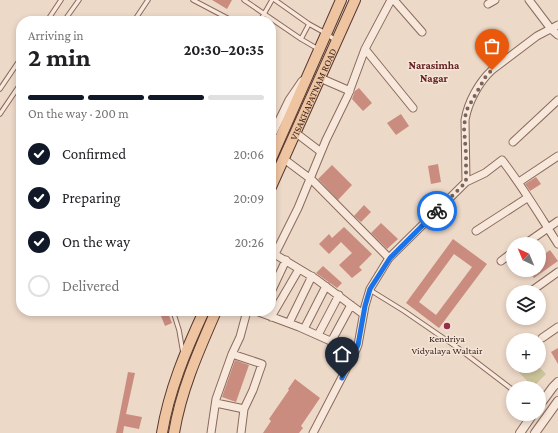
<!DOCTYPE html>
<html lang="en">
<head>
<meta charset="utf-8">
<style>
  :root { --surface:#fff; --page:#f6f6f6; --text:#202124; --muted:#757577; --line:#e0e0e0; --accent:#111827 }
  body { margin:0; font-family:"Crimson Pro",serif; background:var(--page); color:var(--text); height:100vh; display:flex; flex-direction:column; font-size:15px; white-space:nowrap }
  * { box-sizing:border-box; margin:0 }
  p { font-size:13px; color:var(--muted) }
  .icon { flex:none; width:22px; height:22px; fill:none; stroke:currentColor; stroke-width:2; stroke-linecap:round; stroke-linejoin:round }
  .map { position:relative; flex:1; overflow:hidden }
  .panel { position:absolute; left:16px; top:16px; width:260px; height:300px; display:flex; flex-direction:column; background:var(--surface); border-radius:16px; box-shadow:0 2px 6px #0003 }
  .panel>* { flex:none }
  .needle { width:26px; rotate:316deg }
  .tools { position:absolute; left:506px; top:237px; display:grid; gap:8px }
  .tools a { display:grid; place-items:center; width:40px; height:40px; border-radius:50%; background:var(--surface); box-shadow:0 2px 6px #0003; font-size:20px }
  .pin { position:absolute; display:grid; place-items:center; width:34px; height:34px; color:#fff; margin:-41px -17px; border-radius:50% 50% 50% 0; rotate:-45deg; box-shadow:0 0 4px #0007 }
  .pin .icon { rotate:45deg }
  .courier { position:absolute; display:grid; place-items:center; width:40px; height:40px; margin:-20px; border:3px solid #1a73e8; border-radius:50%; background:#fff; color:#222; box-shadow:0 1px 5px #0007 }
  .head em { font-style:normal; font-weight:700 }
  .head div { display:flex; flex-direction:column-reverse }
  .head { display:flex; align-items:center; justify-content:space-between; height:68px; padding:0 12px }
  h1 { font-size:26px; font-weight:700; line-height:30px }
  .bar { display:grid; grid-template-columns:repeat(4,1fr); gap:6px 4px; align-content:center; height:48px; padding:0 12px }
  .bar i { height:5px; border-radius:3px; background:var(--line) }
  .bar .current { background:var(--accent) }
  .bar p { grid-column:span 4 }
  ol { padding:0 12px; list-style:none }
  li { display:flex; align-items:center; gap:12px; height:44px }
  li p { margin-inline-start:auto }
  li .icon { padding:4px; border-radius:50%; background:var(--accent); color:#fff; stroke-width:4 }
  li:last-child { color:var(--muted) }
  li i { width:22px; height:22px; border:2px solid var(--line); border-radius:50% }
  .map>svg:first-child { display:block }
  .green { fill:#ccc59b }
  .building { fill:#ca8c7f; fill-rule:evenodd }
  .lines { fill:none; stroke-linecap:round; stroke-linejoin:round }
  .service-casing { stroke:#896a5d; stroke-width:5.5 }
  .minor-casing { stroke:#896a5d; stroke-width:9 }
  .tertiary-casing { stroke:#896a5d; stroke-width:10 }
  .primary-casing { stroke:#573931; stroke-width:12 }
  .service { stroke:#f8e8db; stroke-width:3.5 }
  .minor { stroke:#f8e8db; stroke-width:7 }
  .tertiary { stroke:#f8e8db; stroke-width:8 }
  .primary { stroke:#efc4a1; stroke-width:10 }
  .done { stroke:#79655b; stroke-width:4; stroke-dasharray:0 7.2 }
  .route { stroke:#1a73e8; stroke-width:5 }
  .poi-dot { fill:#962f49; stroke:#f5e5d7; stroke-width:1.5 }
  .labels { text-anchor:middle; stroke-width:3; stroke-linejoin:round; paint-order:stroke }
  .street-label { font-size:10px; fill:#3a2620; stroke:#f5e5d7 }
  .poi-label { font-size:10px; fill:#3a2620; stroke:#f5e5d7 }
  .neighbourhood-label { font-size:11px; font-weight:bold; fill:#652123; stroke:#f5e5d7 }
</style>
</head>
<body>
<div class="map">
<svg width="558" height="433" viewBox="0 0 558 433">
  <rect width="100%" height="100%" fill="#edd9c8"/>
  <path class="green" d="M513 366H538L546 374 533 387Z"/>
  <path class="building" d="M212 0H232L227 9Z
    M359 88 372 103 363 111 352 99 355 91Z
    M401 114 409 126 396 135 387 123Z
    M438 164 441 182 431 184 428 166Z
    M332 165 352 185 338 200 318 179Z
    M536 177 541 184 530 191 525 184Z
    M364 205 371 212 361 222 354 216Z
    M381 223 398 239 387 249 371 233Z
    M344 227 372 254 359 267 362 270 352 278 339 265 352 253 341 242 329 254 319 244 329 234 332 238Z
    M453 239 487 264 439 328 406 303ZM454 254 472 267 436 315 419 302Z
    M550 250 558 261 534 278 528 270H539V258Z
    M323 266 342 283 337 288 316 273Z
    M159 311H167L172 323 165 326Z
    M558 348V364L551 352Z
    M235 360 249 365 236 402 222 397Z
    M128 372 135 373 126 414 142 417 139 429 124 426 123 433H116Z
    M295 379 320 398 301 426 303 428 299 433H263L271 421 269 419 289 390 288 389Z"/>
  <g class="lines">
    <defs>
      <path id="service" d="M193 0 233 21
        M244 0 301 39 318 49
        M275 0 309 24 327 34 335 40
        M47 21 61 0
        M64 21 79 0
        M134 21 148 0
        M260 21 272 0
        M301 39 309 24
        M0 89 21 58
        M0 114 21 83
        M370 290 404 311 458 348 513 390
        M173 311 179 330 183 353"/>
      <path id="minor" d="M394 0 422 32
        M529 0 551 29 558 35
        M488 4 495 0
        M365 49 413 108
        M320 78 350 91
        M296 133 321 152
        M271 137 289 100 302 81
        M513 142 558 100
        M284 159 312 180 389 258
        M466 182 465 120C468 102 479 82 492 70L537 36 558 25
        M519 182 558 156
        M476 231 527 198
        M525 244 558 221
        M271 252 316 279 363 314
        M275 254 298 208 326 140 348 95 365 49 391 0
        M501 261 513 252
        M271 292 286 260
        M530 292 558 272
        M256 311 299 327 355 352
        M271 317 299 269
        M289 323 312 276
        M304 329 326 286
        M318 335 339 295
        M542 338 558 327
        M331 342 351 305
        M232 354 262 364 253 390 244 409 241 433
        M216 403 244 409
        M211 433 216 399 232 354 240 337 247 311
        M313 433 355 352 358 345 365 306 370 289 389 258 466 182 485 173 502 160C523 187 540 216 558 244"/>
      <path id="tertiary" d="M539 406 553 387 558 382
        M520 433 533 414
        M535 433 558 401"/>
      <g id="primary">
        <path d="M271 159 341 0"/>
        <path id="s1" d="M271 187 355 0"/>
        <path d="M162 433C169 390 186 350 204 311"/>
        <path d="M174 433C181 390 199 350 216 311"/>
      </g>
    </defs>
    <use href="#service" class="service-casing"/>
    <use href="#minor" class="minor-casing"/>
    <use href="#tertiary" class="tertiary-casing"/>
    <use href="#primary" class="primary-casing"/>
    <use href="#service" class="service"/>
    <use href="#minor" class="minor"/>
    <use href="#tertiary" class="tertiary"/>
    <use href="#primary" class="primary"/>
  </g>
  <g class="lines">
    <path class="done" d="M437 211 466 182V154L464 128 466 111 486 76 492 70"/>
    <path class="route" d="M342 378 358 345 365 306 370 289 390 258 437 211"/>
  </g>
  <circle class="poi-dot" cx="447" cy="326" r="4"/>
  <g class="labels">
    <g class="street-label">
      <text dy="4" stroke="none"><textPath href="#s1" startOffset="102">VISAKHAPATNAM ROAD</textPath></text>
    </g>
    <g class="poi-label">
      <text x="447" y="342">Kendriya<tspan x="447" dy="12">Vidyalaya Waltair</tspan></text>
    </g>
    <g class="neighbourhood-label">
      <text x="434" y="69">Narasimha<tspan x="434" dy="13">Nagar</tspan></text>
    </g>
  </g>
</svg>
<div class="tools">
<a><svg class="needle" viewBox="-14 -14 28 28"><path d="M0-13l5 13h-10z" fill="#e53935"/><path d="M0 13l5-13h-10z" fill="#757577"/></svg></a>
<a><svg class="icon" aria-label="layers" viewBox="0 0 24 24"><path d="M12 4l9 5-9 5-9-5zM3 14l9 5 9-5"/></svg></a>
<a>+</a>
<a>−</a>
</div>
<div class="pin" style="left:492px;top:70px;background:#ea580c"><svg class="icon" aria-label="bag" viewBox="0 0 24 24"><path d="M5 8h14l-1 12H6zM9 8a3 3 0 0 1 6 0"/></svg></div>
<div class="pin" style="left:342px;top:378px;background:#1f2937"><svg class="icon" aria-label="home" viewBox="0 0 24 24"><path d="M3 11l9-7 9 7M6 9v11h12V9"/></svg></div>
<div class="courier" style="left:437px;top:211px"><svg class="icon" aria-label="bike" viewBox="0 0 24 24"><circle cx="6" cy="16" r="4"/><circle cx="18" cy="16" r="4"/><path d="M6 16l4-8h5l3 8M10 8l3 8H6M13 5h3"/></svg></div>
<section class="panel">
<div class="head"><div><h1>2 min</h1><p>Arriving in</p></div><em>20:30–20:35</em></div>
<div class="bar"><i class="current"></i><i class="current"></i><i class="current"></i><i></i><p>On the way · 200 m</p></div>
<ol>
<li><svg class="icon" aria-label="check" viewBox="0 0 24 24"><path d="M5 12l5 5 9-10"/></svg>Confirmed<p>20:06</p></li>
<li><svg class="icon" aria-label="check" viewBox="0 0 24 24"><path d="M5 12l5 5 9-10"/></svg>Preparing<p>20:09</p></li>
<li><svg class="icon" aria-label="check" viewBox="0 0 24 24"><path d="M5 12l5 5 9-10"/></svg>On the way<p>20:26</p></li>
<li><i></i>Delivered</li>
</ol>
</section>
</div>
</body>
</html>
